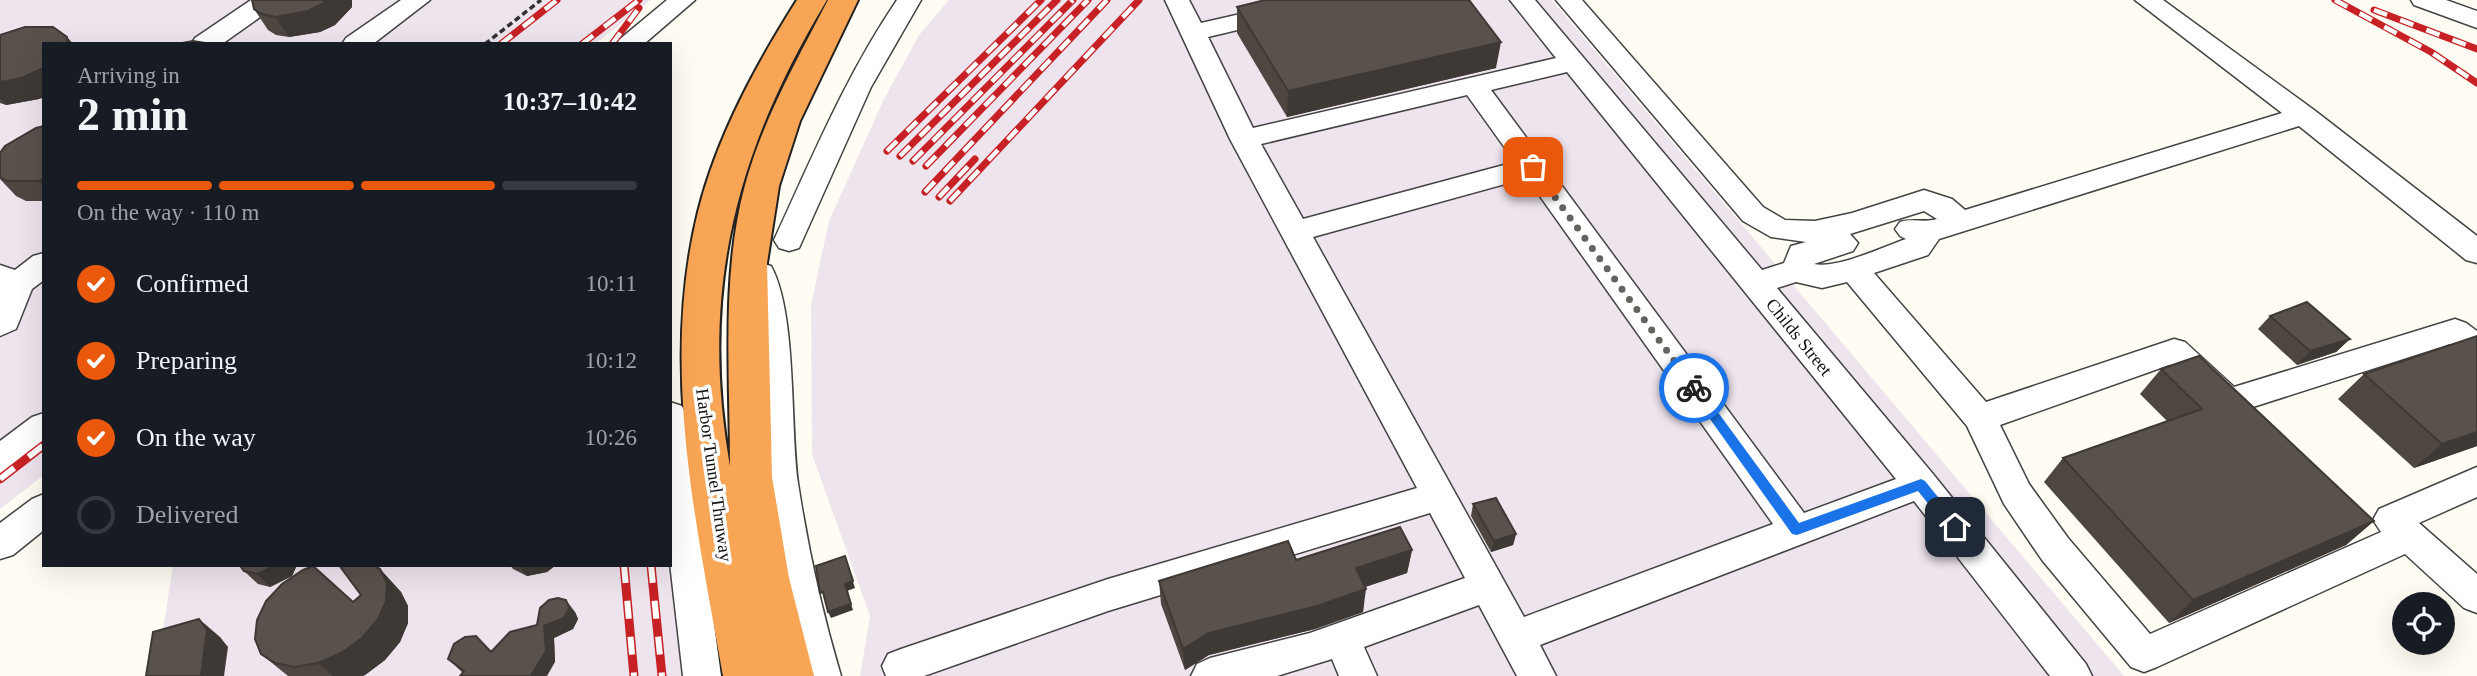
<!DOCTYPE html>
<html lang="en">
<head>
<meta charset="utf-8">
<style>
  :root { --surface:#171b24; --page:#20242c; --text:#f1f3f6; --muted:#9ea1a6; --line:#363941; --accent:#ea580c }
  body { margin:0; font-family:"Times New Roman",serif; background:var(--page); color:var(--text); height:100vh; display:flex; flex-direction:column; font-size:26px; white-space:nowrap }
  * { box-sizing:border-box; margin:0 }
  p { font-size:23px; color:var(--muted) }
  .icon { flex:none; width:38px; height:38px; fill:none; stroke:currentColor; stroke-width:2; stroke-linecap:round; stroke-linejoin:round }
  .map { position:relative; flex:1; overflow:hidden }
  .drawer { position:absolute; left:42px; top:42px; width:630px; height:525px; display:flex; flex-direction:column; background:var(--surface); border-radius:0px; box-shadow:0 7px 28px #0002 }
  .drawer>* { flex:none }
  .fabs { position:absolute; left:2392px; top:592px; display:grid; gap:14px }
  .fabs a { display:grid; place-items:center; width:63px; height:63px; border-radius:50%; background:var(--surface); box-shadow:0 7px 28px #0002; font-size:35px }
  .pin { position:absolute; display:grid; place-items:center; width:60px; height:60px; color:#fff; margin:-30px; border-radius:14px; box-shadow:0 4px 10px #0006 }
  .courier { position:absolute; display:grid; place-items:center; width:70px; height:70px; margin:-35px; border:5px solid #1a73e8; border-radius:50%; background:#fff; color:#222; box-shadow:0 2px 9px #0007 }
  .summary em { font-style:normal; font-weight:600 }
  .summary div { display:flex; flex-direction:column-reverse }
  .summary { display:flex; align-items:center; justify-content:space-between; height:119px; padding:0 35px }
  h1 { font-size:46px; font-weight:600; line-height:52px }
  .bar { display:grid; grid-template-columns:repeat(4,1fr); gap:10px 7px; align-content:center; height:84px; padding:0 35px }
  .bar i { height:9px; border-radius:5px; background:var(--line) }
  .bar .active { background:var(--accent) }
  .bar p { grid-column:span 4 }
  ol { padding:0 35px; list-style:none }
  li { display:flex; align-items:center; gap:21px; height:77px }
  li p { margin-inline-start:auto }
  li .icon { padding:7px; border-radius:50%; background:var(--accent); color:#fff; stroke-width:4 }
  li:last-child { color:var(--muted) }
  li i { width:38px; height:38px; border:4px solid var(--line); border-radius:50% }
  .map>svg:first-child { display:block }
  .industrial { fill:#eee4ee }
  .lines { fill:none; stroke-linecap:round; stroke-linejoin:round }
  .minor-casing { stroke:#434343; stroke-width:3 }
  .highway-casing { stroke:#212121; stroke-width:4 }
  .path { stroke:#323232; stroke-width:3.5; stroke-dasharray:6 3.5; stroke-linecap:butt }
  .minor { fill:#fff; fill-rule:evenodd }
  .highway { fill:#f9a556; fill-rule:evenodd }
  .rail-far1-casing { stroke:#c72125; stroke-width:7 }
  .rail-casing { stroke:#c72125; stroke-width:9 }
  .rail-far1 { stroke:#fff; stroke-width:4.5; stroke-dasharray:14; stroke-linecap:butt }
  .rail { stroke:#fff; stroke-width:6; stroke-dasharray:18; stroke-linecap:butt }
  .wall { fill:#4d4641 }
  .shaded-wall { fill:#3e3935 }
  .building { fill:#59514c; stroke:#3e3935; stroke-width:2 }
  .route { fill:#1a73e8 }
  .done { stroke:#64635f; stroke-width:7; stroke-dasharray:0 12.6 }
  .labels { text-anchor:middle; stroke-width:7; stroke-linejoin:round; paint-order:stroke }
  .street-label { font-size:18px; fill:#101010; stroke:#fff }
</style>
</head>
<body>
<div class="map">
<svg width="2477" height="676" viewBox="0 0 2477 676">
  <rect width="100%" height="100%" fill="#fffdf3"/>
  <path class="industrial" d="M0 0H651L595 44H44V475L0 509Z
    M949 0H1552L2124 676H860L870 616 812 454 811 305 829 221 884 99 919 35Z
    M670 554 686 676H156L173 565H670Z"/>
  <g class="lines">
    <defs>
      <path id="minor" d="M251 0H280L277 5 222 44H191L195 38Z
        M401 0H430L373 44H342L346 38Z
        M667 0H695L644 44H614Z
        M897 0H921L871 87 799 248 789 251 779 248 774 240C812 158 846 75 897 0Z
        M1165 0H1189L1201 23 1301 0H1346L1343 5 1208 37 1253 128 1556 58 1510 0H1535L1762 270 1784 263 1791 246 1806 242 1771 237 1743 221 1556 0H1582L1763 207 1785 220 1815 221 1852 213 1924 190 1952 199 1965 210 2282 113 2135 0H2163L2314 110 2477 236V263L2466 260 2299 126 1939 239 1928 255 1874 273 1986 402 2174 339 2185 342 2234 387 2455 319 2466 323 2477 331V360L2466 357 2450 344 2228 415 2216 411 2169 365 2000 425 2029 484 2068 538 2150 634 2381 532 2373 520 2379 509 2477 467V497L2419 523 2477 574V613L2464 608 2405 554 2157 667 2144 672 2131 667 2042 560 2004 504 1967 426 1847 282 1822 288 1796 282 1777 288 1933 474 2086 664 2092 676H2050L1914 501 1540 645 1556 676H1517L1479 605 1364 647 1377 676H1339L1332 659 1277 676H1191L1197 664 1210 658 1310 633 1465 578 1430 513 1108 611 924 676H886L882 666 888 654 901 649 1108 579 1417 488 1230 139ZM1567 72 1896 479 1804 513 1491 90ZM1467 95 1515 162 1303 219 1261 144ZM1527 178 1773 524 1524 617 1313 237ZM1924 211 1937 219C1925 223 1913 218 1900 222L1895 229 1900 236 1906 239C1883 247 1837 269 1814 264L1853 251 1858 243 1850 234Z
        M2411 0H2446L2477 11V28L2414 5Z
        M44 253V280L32 289 16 329 0 336V265L15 270 33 256Z
        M760 263 771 266C797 313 790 426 798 483 808 549 822 612 841 676H803L783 602 764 481 754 321 745 274 749 266Z
        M670 402 682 406 686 415 721 676H683L670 563Z
        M44 413V445L12 470 0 474V441L32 417Z
        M44 494V530L13 555 0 559V523L32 499Z"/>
      <path id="highway" d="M797 0H827C736 151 699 290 730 466 730 375 721 273 745 185 763 119 797 60 828 0H858L800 121 779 186 767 263 772 477 789 578 814 676H723C696 523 660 366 698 212 717 136 756 65 797 0Z"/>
    </defs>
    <use href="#minor" class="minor-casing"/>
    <use href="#highway" class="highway-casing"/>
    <path class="path" d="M485 44 541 0"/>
    <use href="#minor" class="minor"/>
    <use href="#highway" class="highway"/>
    <defs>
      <path id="rail-far1" d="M2335 0 2431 52 2477 83
        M2374 10 2477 49
        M501 44 557 0
        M582 44 639 0
        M612 44 639 8
        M887 151 1041 0
        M900 156 1057 0
        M913 161 1073 0
        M926 166 1088 0
        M925 192 1107 0
        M939 197 975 159
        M950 201 1139 0"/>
      <path id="rail" d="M0 479 44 445
        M624 565 634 676
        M651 565 662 676"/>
    </defs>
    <use href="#rail-far1" class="rail-far1-casing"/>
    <use href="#rail" class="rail-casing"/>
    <use href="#rail-far1" class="rail-far1"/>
    <use href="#rail" class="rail"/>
  </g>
  <path class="wall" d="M352 7 335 25 320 32 289 37 276 35 268 30 254 9Z
    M1237 7 1496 68 1287 117 1237 33Z
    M0 35 67 37 73 44H44V97L39 99 6 105 0 103Z
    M44 126V201H26L16 196 0 179V153Z
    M2270 316 2350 339 2336 352 2297 365 2258 329Z
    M2477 336V446L2414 468 2338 399 2364 374Z
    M2161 369 2374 521 2346 545 2169 623 2044 482 2063 458 2167 421 2140 394Z
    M1473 504 1516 534 1513 545 1491 552 1471 516Z
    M1412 550 1407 573 1365 587 1363 612 1315 629 1209 655 1185 670 1161 604 1159 581 1296 560Z
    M242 565H297L292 576 270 587 258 584 244 571Z
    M510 565H556L547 572 527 576 513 569Z
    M380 569 401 592 408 606V623L400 642 385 660 365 675 362 676H288L261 654 353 602 361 595Z
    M575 612 578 619 573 629 554 638 555 662 463 673 448 659 491 652 537 625Z"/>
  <path class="shaded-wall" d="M327 0H352V7L335 25 320 32 289 37 275 17Z
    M67 37 73 44H67Z
    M1501 42 1496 68 1287 117 1288 91Z
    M44 68V97L39 99 6 105 0 98V82Z
    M44 178V186L39 181Z
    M2350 339 2336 352 2297 365 2310 351Z
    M2477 432V446L2414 468 2442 444Z
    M2374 521 2346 545 2169 623 2193 600Z
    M1516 534 1513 545 1491 552 1494 541Z
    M1412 550 1407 573 1353 591 1356 568Z
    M845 556 855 588 847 591 853 610 831 618 828 612 845 584Z
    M276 565H297L292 576 270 587 257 574Z
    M519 565H556L547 572 527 576Z
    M380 569 401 592 408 606V623L400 642 385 660 365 675 362 676H333L318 663Z
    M1366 589 1363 612 1315 629 1209 655 1185 670 1183 649 1209 633Z
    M566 600 575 612 578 619 573 629 554 638 555 662 547 676H534L532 674 544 626Z
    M199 619 220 637 228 647 224 676H201Z"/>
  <path class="building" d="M252 0H327L322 4 308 11 275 17 262 14 254 9Z
    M1265 0H1469L1501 42 1288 91 1237 7Z
    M25 27H53L67 37V44H44V68L21 78 0 82V35Z
    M193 41 211 44H177Z
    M44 126V178L39 181H7L0 177V153L5 146 36 128Z
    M2307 302 2350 339 2310 351 2270 316Z
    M2477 336V432L2442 444 2364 374Z
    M2199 356 2374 521 2193 600 2063 458 2202 409 2161 369Z
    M1496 498 1516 534 1494 541 1473 504Z
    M1400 527 1412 550 1356 568 1366 589 1317 606 1209 633 1183 649 1159 581 1288 541 1296 560Z
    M845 556 853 581 845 584 851 604 828 612 823 592 820 593 816 566Z
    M242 565H276L257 574 244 571 241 567Z
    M339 565H373L380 569 387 583 386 601 378 619 362 638 341 653 318 663 295 667 275 663 261 654 255 639 257 620 266 601 282 584 303 570 313 566 353 602 361 595Z
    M558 598 566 600 569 608 564 618 544 626 546 651 532 674 537 676H460L464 671 448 659 454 644 465 637 476 636 491 652 510 632 537 625 540 608 549 600Z
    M199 619 207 630 201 676H146L153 632Z"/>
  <path class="route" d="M1694 384 1698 385 1799 523 1921 479 1925 481 1959 523V531H1950L1918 491 1797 535 1792 534 1690 391V385Z"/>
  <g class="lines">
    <path class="done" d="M1533 167 1694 388"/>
  </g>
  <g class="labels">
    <g class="street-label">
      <text transform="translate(1799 337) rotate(51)" y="6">Childs Street</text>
      <text transform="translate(714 475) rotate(82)" y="6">Harbor Tunnel Thruway</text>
    </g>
  </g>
</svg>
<div class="fabs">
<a><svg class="icon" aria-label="locate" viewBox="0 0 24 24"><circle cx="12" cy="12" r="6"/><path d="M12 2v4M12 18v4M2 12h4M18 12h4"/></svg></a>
</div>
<div class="pin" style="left:1533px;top:167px;background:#ea580c"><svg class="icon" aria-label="bag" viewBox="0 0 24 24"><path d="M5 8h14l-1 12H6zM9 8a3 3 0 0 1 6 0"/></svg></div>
<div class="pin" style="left:1955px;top:527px;background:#1f2937"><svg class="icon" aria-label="home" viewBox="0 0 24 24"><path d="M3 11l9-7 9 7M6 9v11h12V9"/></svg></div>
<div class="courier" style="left:1694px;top:388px"><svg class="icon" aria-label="bike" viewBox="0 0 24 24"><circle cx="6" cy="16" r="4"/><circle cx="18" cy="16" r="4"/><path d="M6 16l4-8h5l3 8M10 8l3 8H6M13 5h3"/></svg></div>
<section class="drawer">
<div class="summary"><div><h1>2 min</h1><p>Arriving in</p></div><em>10:37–10:42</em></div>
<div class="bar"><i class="active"></i><i class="active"></i><i class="active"></i><i></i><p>On the way · 110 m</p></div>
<ol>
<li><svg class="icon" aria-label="check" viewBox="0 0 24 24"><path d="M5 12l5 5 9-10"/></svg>Confirmed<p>10:11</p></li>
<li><svg class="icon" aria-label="check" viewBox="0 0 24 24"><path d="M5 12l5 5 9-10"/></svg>Preparing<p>10:12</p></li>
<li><svg class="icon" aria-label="check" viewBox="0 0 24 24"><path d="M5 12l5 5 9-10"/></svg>On the way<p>10:26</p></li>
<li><i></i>Delivered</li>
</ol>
</section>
</div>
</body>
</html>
